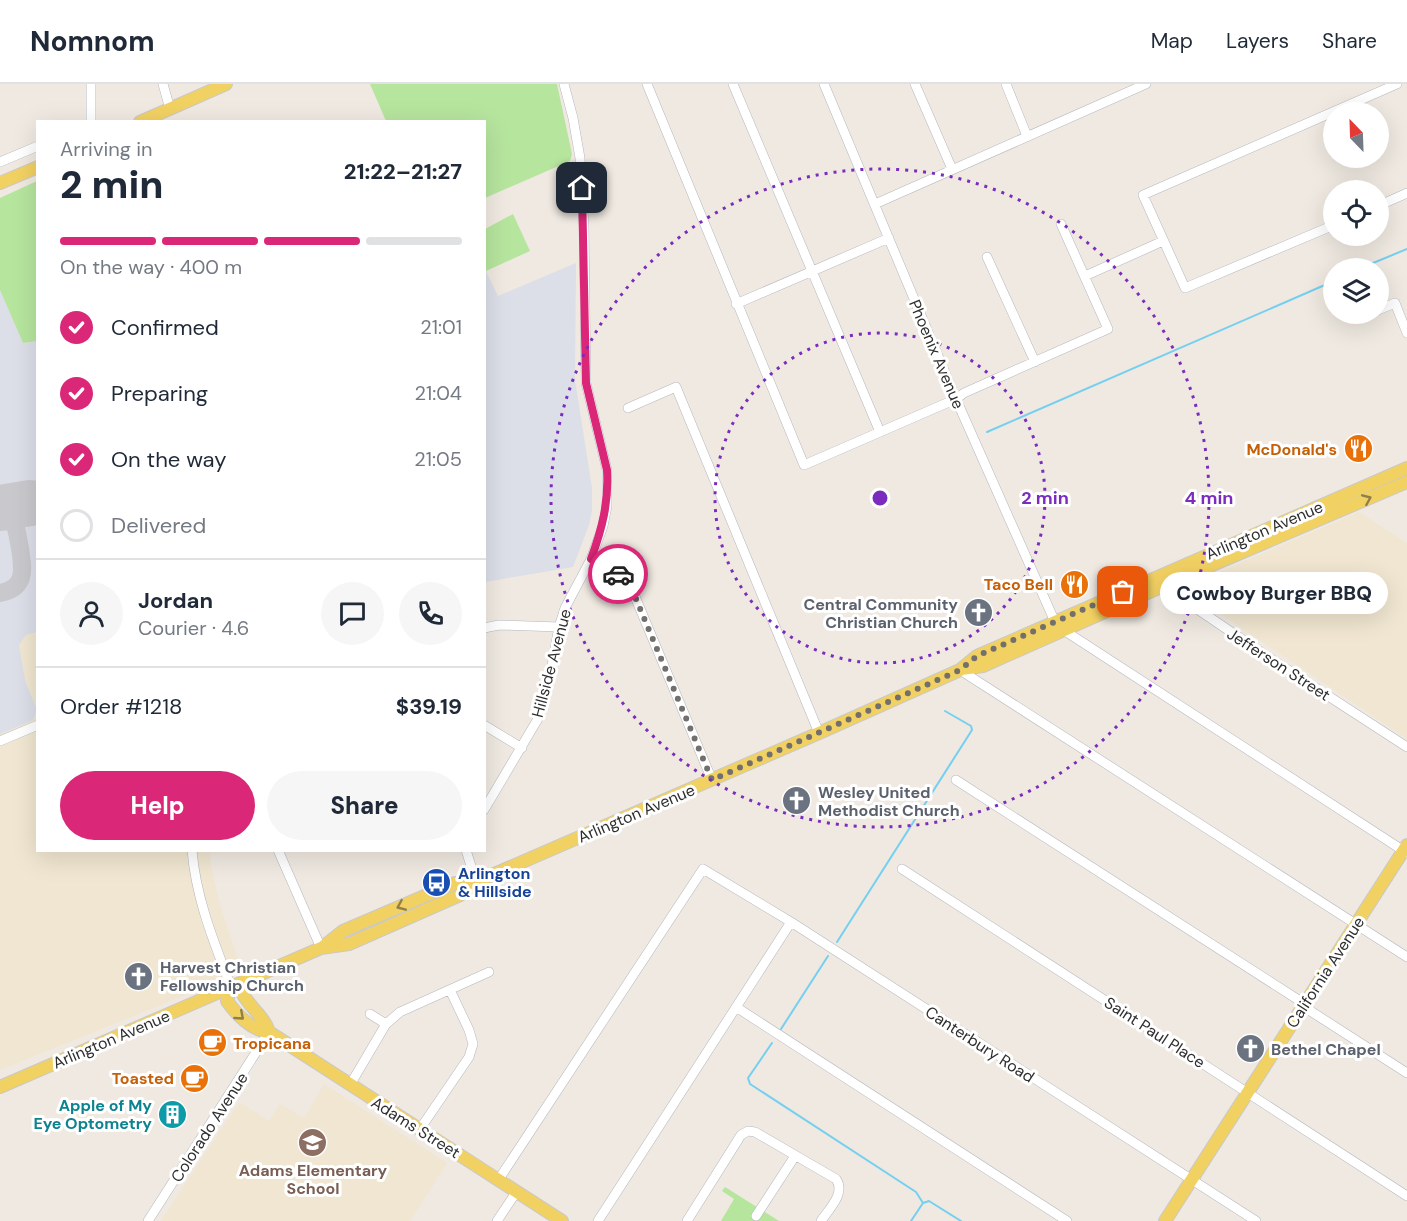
<!DOCTYPE html>
<html lang="en">
<head>
<meta charset="utf-8">
<style>
  :root { --surface:#fff; --page:#f6f6f7; --text:#1f2937; --muted:#747a83; --line:#e0e1e3; --accent:#db2777 }
  body { margin:0; font-family:"DM Sans",sans-serif; background:var(--page); color:var(--text); height:100vh; display:flex; flex-direction:column; font-size:22px; white-space:nowrap }
  * { box-sizing:border-box; margin:0 }
  p { font-size:20px; color:var(--muted) }
  .icon { flex:none; width:33px; height:33px; fill:none; stroke:currentColor; stroke-width:2; stroke-linecap:round; stroke-linejoin:round }
  .map { position:relative; flex:1; overflow:hidden }
  .panel { position:absolute; left:36px; top:36px; width:450px; height:732px; display:flex; flex-direction:column; background:var(--surface); border-radius:0px; box-shadow:0 6px 24px #0002 }
  .panel>* { flex:none }
  .needle { width:39px; rotate:337deg }
  .buttons { position:absolute; left:1323px; top:18px; display:grid; gap:12px }
  .buttons a { display:grid; place-items:center; width:66px; height:66px; border-radius:50%; background:var(--surface); box-shadow:0 6px 24px #0002; font-size:30px }
  .pin { position:absolute; display:grid; place-items:center; width:51px; height:51px; color:#fff; margin:-26px; border-radius:12px; box-shadow:0 3px 9px #0006 }
  .courier { position:absolute; display:grid; place-items:center; width:60px; height:60px; margin:-30px; border:4px solid #db2777; border-radius:50%; background:#fff; color:#222; box-shadow:0 2px 8px #0007 }
  .bubble { position:absolute; height:42px; border-radius:21px; background:var(--surface); box-shadow:0 6px 24px #0002; font-size:20px; font-weight:800; line-height:42px; text-align:center }
  .headline em { font-style:normal; font-weight:800 }
  .headline div { display:flex; flex-direction:column-reverse }
  .headline { display:flex; align-items:center; justify-content:space-between; height:102px; padding:0 24px }
  h1 { font-size:39px; font-weight:800; line-height:45px }
  .bar { display:grid; grid-template-columns:repeat(4,1fr); gap:9px 6px; align-content:center; height:72px; padding:0 24px }
  .bar i { height:8px; border-radius:4px; background:var(--line) }
  .bar .selected { background:var(--accent) }
  .bar p { grid-column:span 4 }
  .line { display:flex; align-items:center; gap:15px; padding:0 24px; border-top:2px solid var(--line) }
  .line div { flex:1 }
  .round { display:grid; place-items:center; flex:none; width:63px; height:63px; border-radius:32px; background:var(--page) }
  ol { padding:0 24px; list-style:none }
  li { display:flex; align-items:center; gap:18px; height:66px }
  li p { margin-inline-start:auto }
  li .icon { padding:6px; border-radius:50%; background:var(--accent); color:#fff; stroke-width:4 }
  li:last-child { color:var(--muted) }
  li i { width:33px; height:33px; border:3px solid var(--line); border-radius:50% }
  .action { display:flex; gap:12px; margin-top:auto; padding:12px 24px }
  .action a { flex:1; height:69px; border-radius:36px; background:var(--accent); color:#fff; font-size:24px; font-weight:800; line-height:69px; text-align:center }
  .action a+a { background:var(--page); color:var(--text) }
  header { display:flex; align-items:center; gap:36px; box-sizing:border-box; height:84px; padding:0 30px; background:var(--surface); border-bottom:2px solid var(--line) }
  header strong { font-size:28px }
  nav { display:flex; gap:33px; margin-inline-start:auto; font-size:21px }
  .map>svg:first-child { display:block }
  .education { fill:#f0e6d1 }
  .airport { fill:#dcdee8 }
  .green { fill:#b6e59e }
  .lines { fill:none; stroke-linecap:round; stroke-linejoin:round }
  .stream { stroke:#75cff0; stroke-width:2 }
  .taxiway { stroke:#c9c8cc; stroke-width:18 }
  .runway { stroke:#c9c8cc; stroke-width:46 }
  .minor-casing { stroke:#b4b7c1; stroke-width:10 }
  .major-casing { stroke:#c9c9c9; stroke-width:14 }
  .minor { stroke:#fff; stroke-width:9 }
  .major { stroke:#f2d163; stroke-width:12 }
  .oneway { stroke:#908048 }
  .done { stroke:#726f6d; stroke-width:6; stroke-dasharray:0 10.8 }
  .route { stroke:#db2777; stroke-width:8 }
  .ring { fill:none; stroke:#7b2cbf; stroke-width:3; stroke-dasharray:3 6 }
  .labels { text-anchor:middle; stroke-width:6; stroke-linejoin:round; paint-order:stroke }
  .street-label { font-size:16px; fill:#2e2e2e; stroke:#fff }
  .food-label { font-size:16px; font-weight:bold; fill:#c56008; stroke:#fff; text-anchor:end }
  .worship-label { font-size:16px; font-weight:bold; fill:#5b616d; stroke:#fff; text-anchor:start }
  .transit-label { font-size:16px; font-weight:bold; fill:#164399; stroke:#fff; text-anchor:start }
  .culture-label { font-size:16px; font-weight:bold; fill:#0d838f; stroke:#fff; text-anchor:end }
  .education-label { font-size:16px; font-weight:bold; fill:#785e54; stroke:#fff }
  .centre { fill:#7b2cbf; stroke:#fff; stroke-width:3 }
  .ring-label { font-size:18px; text-anchor:middle; font-weight:bold; fill:#7b2cbf; stroke:#fff; stroke-width:6; stroke-linejoin:round; paint-order:stroke }
</style>
</head>
<body>
<header>
<strong>Nomnom</strong>
<nav><a>Map</a><a>Layers</a><a>Share</a></nav>
</header>
<div class="map">
<svg width="1407" height="1137" viewBox="0 0 1407 1137">
  <rect width="100%" height="100%" fill="#efe9e1"/>
  <path class="education" d="M1359 428 1407 459V655L1182 504Z
    M37 548 38 766 210 767 211 783 220 821 242 888 0 986V650L33 636 37 626 25 596 19 561 26 551Z
    M324 1000 447 1079 410 1137H161L239 1018 269 1037 280 1020 304 1034Z"/>
  <path class="airport" d="M576 179 575 296 592 404V427L589 441 573 483 485 498 484 183 498 212Z
    M0 206 23 259 38 257 37 548 26 551 19 561 25 596 37 626 33 636 0 650Z"/>
  <path class="green" d="M370 0H557L572 70 570 77 485 114 484 38 386 37Z
    M37 97V257L23 259 0 206V114Z
    M513 130 530 167 486 187 484 183 485 145Z
    M725 1103 779 1137H721L734 1115 722 1107Z"/>
  <g class="lines">
    <path class="stream" d="M1361 184 1407 165
      M987 348 1334 197
      M837 858 972 646 971 642 945 627
      M781 945 828 872
      M772 959 748 994 750 1000 916 1108 923 1119
      M911 1137 923 1119 929 1117 961 1137"/>
    <path class="taxiway" d="M0 428C5 431 11 435 14 440 18 447 18 457 20 464 23 485 27 504 0 509"/>
    <path class="runway" d="M0 424 30 419"/>
    <defs>
      <path id="minor" d="M163 0 170 25
        M647 0 804 381 956 315 964 309 1108 245 1061 140
        M733 0 880 348
        M824 0 956 315 1055 538 1065 547 1407 769
        M915 0 952 85
        M1006 0 1027 52
        M91 38V0
        M0 78 38 62
        M875 120 1146 0
        M1378 122 1407 109
        M1334 141 1185 204 1143 111 1397 0
        M987 173 1035 278
        M1085 192 1163 157
        M736 220 889 154
        M1378 226 1395 219 1407 249
        M1359 235 1371 230
        M628 324 676 303 819 649
        M591 475 628 496 712 696
        M1159 499 1262 569 1407 663
        M484 544 499 541 559 543
        M960 586 1407 873
        M484 641 522 664
        M0 657 38 641
        M956 696 1297 915 1312 928 1407 989
        M484 726 539 633 548 603 559 543 565 524 591 475 603 442 607 422V386L586 299 584 144 580 74 573 34 564 0
        M192 766C196 815 214 858 231 903
        M278 766 321 864
        M466 766 476 798
        M902 785 1407 1112
        M736 923 1067 1137
        M370 930 386 940
        M350 1001 386 940 400 928 489 888
        M420 1045 469 973 473 960 469 946 450 906
        M499 1095 703 785 791 838 1256 1137
        M756 1132 795 1072
        M148 1137 269 948
        M497 1137 517 1107
        M598 1137 791 838
        M687 1137 741 1051 748 1047 755 1048 836 1095C846 1109 829 1125 821 1137"/>
      <path id="major" d="M140 38 226 0
        M0 99 38 83
        M961 585 983 582 1163 502 1407 398
        M324 862 343 847 455 799 476 798
        M231 903 227 917C236 930 252 947 269 948L562 1137
        M231 903 241 907C249 923 265 933 269 948
        M0 1003 321 864 349 860 460 811 476 798 819 649 960 586 977 572 1407 384
        M1165 1137 1407 761"/>
    </defs>
    <use href="#minor" class="minor-casing"/>
    <use href="#major" class="major-casing"/>
    <use href="#minor" class="minor"/>
    <use href="#major" class="major"/>
  </g>
  <defs><path id="oneway-chevron" d="M-2-3.5L2.5 0L-2 3.5" fill="none" stroke-width="1.6" stroke-linecap="round" stroke-linejoin="round" transform="scale(1.5)"/></defs>
  <g class="oneway">
    <use href="#oneway-chevron" transform="translate(1367 415) rotate(-23)"/>
    <use href="#oneway-chevron" transform="translate(401 822) rotate(157)"/>
    <use href="#oneway-chevron" transform="translate(240 932) rotate(41)"/>
  </g>
  <g class="lines">
    <path class="done" d="M618 490 628 496 712 696 960 586 977 572 1123 508"/>
    <path class="route" d="M582 104 586 299 607 386C609 418 602 445 591 475L618 490"/>
  </g>
  <g class="ring">
    <circle cx="880" cy="414" r="165"/>
    <circle cx="880" cy="414" r="329"/>
  </g>
  <defs>
    <symbol id="restaurant-disc" viewBox="-11 -11 22 22"><circle r="9.5" fill="#e8710a" stroke="#fff"/><path d="M-5-6h1v4h1v-4h1v4h1v-4h1v5L-1.5 .5V6h-2V.5L-5-1ZM5-6V6H3V1.5H1.5Q1.5-4 5-6Z" fill="#fff"/></symbol>
    <symbol id="church-disc" viewBox="-11 -11 22 22"><circle r="9.5" fill="#6b7280" stroke="#fff"/><path d="M-1.2-6h2.4v3.5h3.3v2.4h-3.3V6h-2.4V-.1h-3.3v-2.4h3.3Z" fill="#fff"/></symbol>
    <symbol id="bus-disc" viewBox="-11 -11 22 22"><circle r="9.5" fill="#1a4fb4" stroke="#fff"/><path d="M-5-6H5V4H4V6H2V4H-2V6H-4V4H-5ZM-3.5-4V0h7V-4ZM-3.5 1.2v1.5H-2V1.2ZM2 1.2v1.5H3.5V1.2Z" fill="#fff"/></symbol>
    <symbol id="cafe-disc" viewBox="-11 -11 22 22"><circle r="9.5" fill="#e8710a" stroke="#fff"/><path d="M-5.5-4.5H6V0H3Q3 3.5 0 3.5H-2.5Q-5.5 3.5-5.5 0ZM3-3.2v2h1.7v-2ZM-6 4.5H4V6H-6Z" fill="#fff"/></symbol>
    <symbol id="building-disc" viewBox="-11 -11 22 22"><circle r="9.5" fill="#0f9aa8" stroke="#fff"/><path d="M-4-6H4V6H1V3H-1V6H-4ZM-2.5-4.3h1.7v1.8h-1.7ZM.8-4.3h1.7v1.8H.8ZM-2.5-1h1.7V.8h-1.7ZM.8-1h1.7V.8H.8Z" fill="#fff"/></symbol>
    <symbol id="school-disc" viewBox="-11 -11 22 22"><circle r="9.5" fill="#8d6e63" stroke="#fff"/><path d="M0-5L7-2L0 1L-7-2ZM-4 1L0 2.5L4 1V4Q0 6-4 4Z" fill="#fff"/></symbol>
  </defs>
  <g fill-rule="evenodd">
    <use href="#restaurant-disc" x="1342" y="348" width="33" height="33"/>
    <use href="#restaurant-disc" x="1058" y="484" width="33" height="33"/>
    <use href="#church-disc" x="962" y="512" width="33" height="33"/>
    <use href="#church-disc" x="780" y="700" width="33" height="33"/>
    <use href="#bus-disc" x="420" y="782" width="33" height="33"/>
    <use href="#church-disc" x="122" y="876" width="33" height="33"/>
    <use href="#cafe-disc" x="196" y="942" width="33" height="33"/>
    <use href="#church-disc" x="1234" y="948" width="33" height="33"/>
    <use href="#cafe-disc" x="178" y="978" width="33" height="33"/>
    <use href="#building-disc" x="156" y="1014" width="33" height="33"/>
    <use href="#school-disc" x="296" y="1042" width="33" height="33"/>
  </g>
  <g class="labels">
    <g class="street-label">
      <text transform="translate(937 270) rotate(67)" y="6">Phoenix Avenue</text>
      <text transform="translate(1264 446) rotate(-23)" y="6">Arlington Avenue</text>
      <text transform="translate(551 579) rotate(-75)" y="6">Hillside Avenue</text>
      <text transform="translate(1279 580) rotate(33)" y="6">Jefferson Street</text>
      <text transform="translate(636 729) rotate(-23)" y="6">Arlington Avenue</text>
      <text transform="translate(1325 888) rotate(-57)" y="6">California Avenue</text>
      <text transform="translate(1155 948) rotate(33)" y="6">Saint Paul Place</text>
      <text transform="translate(111 955) rotate(-23)" y="6">Arlington Avenue</text>
      <text transform="translate(980 960) rotate(33)" y="6">Canterbury Road</text>
      <text transform="translate(209 1043) rotate(-57)" y="6">Colorado Avenue</text>
      <text transform="translate(416 1043) rotate(32)" y="6">Adams Street</text>
    </g>
    <g class="food-label">
      <text x="1337" y="371">McDonald's</text>
      <text x="1053" y="506">Taco Bell</text>
      <text x="233" y="965" text-anchor="start">Tropicana</text>
      <text x="174" y="1000">Toasted</text>
    </g>
    <g class="worship-label">
      <text x="958" y="526" text-anchor="end">Central Community<tspan x="958" dy="18">Christian Church</tspan></text>
      <text x="818" y="714">Wesley United<tspan x="818" dy="18">Methodist Church</tspan></text>
      <text x="160" y="889">Harvest Christian<tspan x="160" dy="18">Fellowship Church</tspan></text>
      <text x="1271" y="971">Bethel Chapel</text>
    </g>
    <g class="transit-label">
      <text x="458" y="795">Arlington<tspan x="458" dy="18">&amp; Hillside</tspan></text>
    </g>
    <g class="culture-label">
      <text x="152" y="1027">Apple of My<tspan x="152" dy="18">Eye Optometry</tspan></text>
    </g>
    <g class="education-label">
      <text x="313" y="1092">Adams Elementary<tspan x="313" dy="18">School</tspan></text>
    </g>
  </g>
  <circle cx="880" cy="414" r="9" class="centre"/>
  <g class="ring-label">
    <text x="1045" y="420">2 min</text>
    <text x="1209" y="420">4 min</text>
  </g>
</svg>
<div class="buttons">
<a><svg class="needle" viewBox="-14 -14 28 28"><path d="M0-13l5 13h-10z" fill="#e53935"/><path d="M0 13l5-13h-10z" fill="#747a83"/></svg></a>
<a><svg class="icon" aria-label="locate" viewBox="0 0 24 24"><circle cx="12" cy="12" r="6"/><path d="M12 2v4M12 18v4M2 12h4M18 12h4"/></svg></a>
<a><svg class="icon" aria-label="layers" viewBox="0 0 24 24"><path d="M12 4l9 5-9 5-9-5zM3 14l9 5 9-5"/></svg></a>
</div>
<div class="pin" style="left:1123px;top:508px;background:#ea580c"><svg class="icon" aria-label="bag" viewBox="0 0 24 24"><path d="M5 8h14l-1 12H6zM9 8a3 3 0 0 1 6 0"/></svg></div>
<div class="pin" style="left:582px;top:104px;background:#1f2937"><svg class="icon" aria-label="home" viewBox="0 0 24 24"><path d="M3 11l9-7 9 7M6 9v11h12V9"/></svg></div>
<div class="courier" style="left:618px;top:490px"><svg class="icon" aria-label="car" viewBox="0 0 24 24"><path d="M5 17H2v-5l4-1 3-4h7l3 4 3 1v5h-3M9 17h6M6 11h13"/><circle cx="7" cy="17" r="2"/><circle cx="17" cy="17" r="2"/></svg></div>
<div class="bubble" style="left:1160px;top:488px;width:228px">Cowboy Burger BBQ</div>
<section class="panel">
<div class="headline"><div><h1>2 min</h1><p>Arriving in</p></div><em>21:22–21:27</em></div>
<div class="bar"><i class="selected"></i><i class="selected"></i><i class="selected"></i><i></i><p>On the way · 400 m</p></div>
<ol>
<li><svg class="icon" aria-label="check" viewBox="0 0 24 24"><path d="M5 12l5 5 9-10"/></svg>Confirmed<p>21:01</p></li>
<li><svg class="icon" aria-label="check" viewBox="0 0 24 24"><path d="M5 12l5 5 9-10"/></svg>Preparing<p>21:04</p></li>
<li><svg class="icon" aria-label="check" viewBox="0 0 24 24"><path d="M5 12l5 5 9-10"/></svg>On the way<p>21:05</p></li>
<li><i></i>Delivered</li>
</ol>
<div class="line" style="height:108px"><a class="round"><svg class="icon" aria-label="person" viewBox="0 0 24 24"><circle cx="12" cy="8" r="4"/><path d="M4 21q1-7 8-7t8 7"/></svg></a><div><b>Jordan</b><p>Courier · 4.6</p></div><a class="round"><svg class="icon" aria-label="chat" viewBox="0 0 24 24"><path d="M4 5h16v11H9l-5 4z"/></svg></a><a class="round"><svg class="icon" aria-label="phone" viewBox="0 0 24 24"><path d="M5 4h4l2 5-3 2q2 4 5 5l2-3 5 2v4C11 20 4 13 5 4z"/></svg></a></div>
<div class="line" style="height:78px"><div>Order #1218</div><b>$39.19</b></div>
<div class="action"><a>Help</a><a>Share</a></div>
</section>
</div>
</body>
</html>
